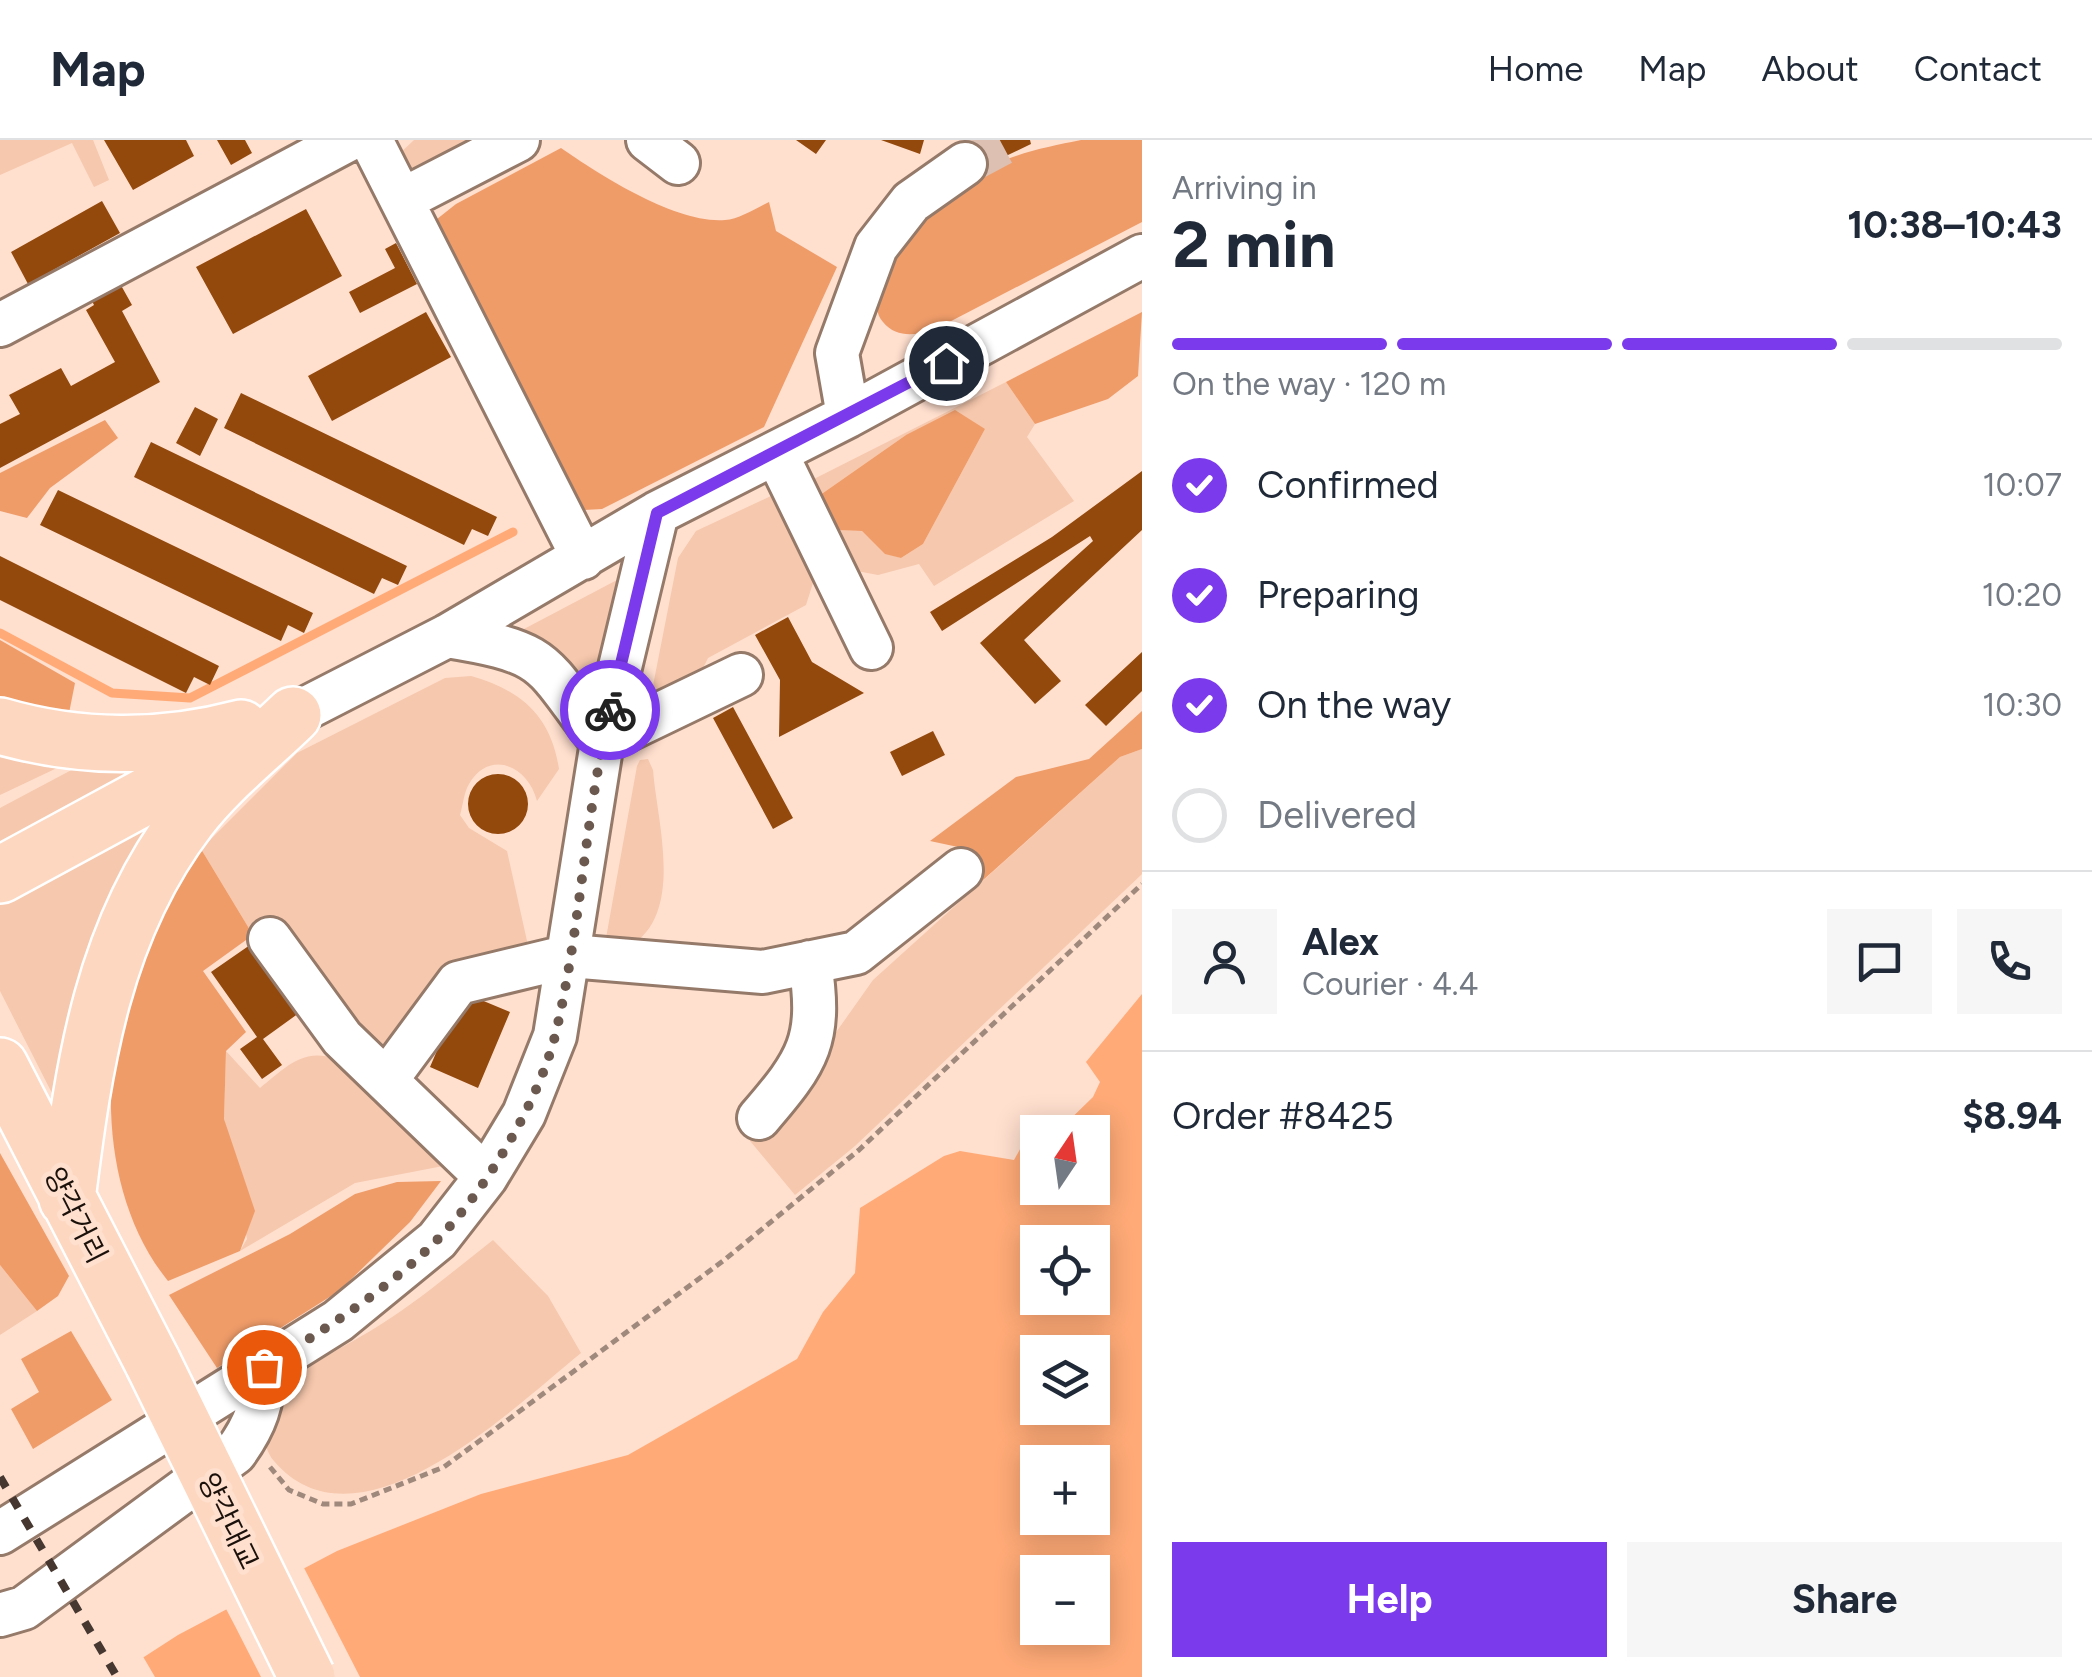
<!DOCTYPE html>
<html lang="en">
<head>
<meta charset="utf-8">
<style>
  :root { --surface:#fff; --page:#f6f6f7; --text:#1f2937; --muted:#747a83; --line:#e0e1e3; --accent:#7c3aed }
  body { margin:0; font-family:Figtree,"Noto Sans KR",sans-serif; background:var(--page); color:var(--text); height:100vh; display:flex; flex-direction:column; font-size:38px; white-space:nowrap }
  * { box-sizing:border-box; margin:0 }
  p { font-size:32px; color:var(--muted) }
  .icon { flex:none; width:55px; height:55px; fill:none; stroke:currentColor; stroke-width:2; stroke-linecap:round; stroke-linejoin:round }
  .map { position:relative; flex:1; overflow:hidden }
  .details { display:flex; flex-direction:column; background:var(--surface); width:950px }
  .details>* { flex:none }
  .needle { width:65px; rotate:13deg }
  .buttons { position:absolute; left:1020px; top:975px; display:grid; gap:20px }
  .buttons a { display:grid; place-items:center; width:90px; height:90px; border-radius:0px; background:var(--surface); box-shadow:0 5px 25px #0003; font-size:50px }
  .pin { position:absolute; display:grid; place-items:center; width:85px; height:85px; color:#fff; margin:-42px; border:5px solid #fff; border-radius:50%; box-shadow:0 2px 10px #0007 }
  .courier { position:absolute; display:grid; place-items:center; width:100px; height:100px; margin:-50px; border:8px solid #7c3aed; border-radius:50%; background:#fff; color:#222; box-shadow:0 2px 12px #0007 }
  .summary em { font-style:normal; font-weight:700 }
  .summary div { display:flex; flex-direction:column-reverse }
  .summary { display:flex; align-items:center; justify-content:space-between; height:170px; padding:0 30px }
  h1 { font-size:65px; font-weight:700; line-height:75px }
  .bar { display:grid; grid-template-columns:repeat(4,1fr); gap:15px 10px; align-content:center; height:120px; padding:0 30px }
  .bar i { height:12px; border-radius:8px; background:var(--line) }
  .bar .active { background:var(--accent) }
  .bar p { grid-column:span 4 }
  .line { display:flex; align-items:center; gap:25px; padding:0 30px; border-top:2px solid var(--line) }
  .line div { flex:1 }
  .round { display:grid; place-items:center; flex:none; width:105px; height:105px; border-radius:0px; background:var(--page) }
  ol { padding:0 30px; list-style:none }
  li { display:flex; align-items:center; gap:30px; height:110px }
  li p { margin-inline-start:auto }
  li .icon { padding:10px; border-radius:50%; background:var(--accent); color:#fff; stroke-width:4 }
  li:last-child { color:var(--muted) }
  li i { width:55px; height:55px; border:5px solid var(--line); border-radius:50% }
  .primary-button { display:flex; gap:20px; margin-top:auto; padding:20px 30px }
  .primary-button a { flex:1; height:115px; border-radius:0px; background:var(--accent); color:#fff; font-size:40px; font-weight:700; line-height:115px; text-align:center }
  .primary-button a+a { background:var(--page); color:var(--text) }
  header { display:flex; align-items:center; gap:60px; box-sizing:border-box; height:140px; padding:0 50px; background:var(--surface); border-bottom:2px solid var(--line) }
  header strong { font-size:48px }
  nav { display:flex; gap:55px; margin-inline-start:auto; font-size:35px }
  main { display:flex; flex:1; min-height:0 }
  .map>svg:first-child { display:block }
  .green { fill:#f6c8ad }
  .forest { fill:#ef9c69 }
  .water { fill:#fa7; fill-rule:evenodd }
  .pier { fill:#ffdfce }
  .lines { fill:none; stroke-linecap:round; stroke-linejoin:round }
  .stream { stroke:#fa7; stroke-width:9 }
  .building { fill:#93480c }
  .minor-tunnel { stroke:#ddc0b1; stroke-width:42; stroke-dasharray:42 21; stroke-linecap:butt }
  .minor-casing { stroke:#957969; stroke-width:48 }
  .major-casing { stroke:#fff; stroke-width:60 }
  .path { stroke:#9f897c; stroke-width:5; stroke-dasharray:8 5; stroke-linecap:butt }
  .minor { stroke:#fff; stroke-width:42 }
  .major { stroke:#fdd7c0; stroke-width:55 }
  .rail { stroke:#463830; stroke-width:8; stroke-dasharray:12 12; stroke-linecap:butt }
  .major-bridge-casing { stroke:#fff; stroke-width:60; stroke-linecap:butt }
  .major-bridge { stroke:#fdd7c0; stroke-width:55 }
  .done { stroke:#6b594f; stroke-width:10; stroke-dasharray:0 18 }
  .route { stroke:#7c3aed; stroke-width:12 }
  .labels { text-anchor:middle; stroke-width:10; stroke-linejoin:round; paint-order:stroke }
  .street-label { font-size:28px; fill:#1b110b; stroke:#ffdfce }
</style>
</head>
<body>
<header>
<strong>Map</strong>
<nav><a>Home</a><a>Map</a><a>About</a><a>Contact</a></nav>
</header>
<main>
<div class="map">
<svg width="1142" height="1537" viewBox="0 0 1142 1537">
  <rect width="100%" height="100%" fill="#ffdfce"/>
  <path class="green" d="M0 0H93L109 40 94 47 72 3 0 35Z
    M414 0H490L415 38 397 16Z
    M1006 242 1035 284 1027 297 1074 361 934 446 919 424 878 435 857 431 836 390 862 391 885 413 901 418 923 404 985 289 906 295 813 360 808 342Z
    M771 356 781 357 818 427 806 465 708 518 698 538 650 561 678 418 696 391Z
    M617 440 595 554 549 503 524 489Z
    M471 536C521 550 551 576 559 629L537 661C528 625 489 609 469 644 464 652 463 665 460 675L469 688 507 711 529 810 375 917 253 795 201 709 297 613 445 538Z
    M1142 609V734L855 1006 795 1055 746 996 808 932 873 840 1120 617Z
    M0 617 57 628 0 655Z
    M648 619 653 630C657 682 685 773 630 806L606 798 637 626 640 620Z
    M79 626 126 627 129 637 0 716V668Z
    M147 681 151 687C137 714 118 740 104 768 74 828 65 896 57 963L0 851V754Z
    M226 911 260 948C284 929 303 907 335 919L439 1014 443 1026 355 1043 240 1111 247 1099 224 979Z
    M493 1100 548 1156 581 1213C513 1268 358 1420 274 1321 259 1303 262 1275 276 1257 303 1224 348 1206 383 1183 421 1159 457 1128 493 1100Z
    M0 1125 37 1171 0 1195Z"/>
  <path class="forest" d="M1081 0H1142V82L932 191C914 195 896 198 883 182 851 144 946 53 979 33 1010 14 1046 7 1081 0Z
    M561 8C600 35 676 84 725 80 739 79 756 68 769 62L776 91 837 127 764 287 602 369 584 370 571 359 432 83 456 64Z
    M1142 172 1138 236 1108 259 1035 284 1006 242Z
    M955 270 985 289 923 404 901 418 885 414 862 391 836 390 813 360 906 295Z
    M105 280 118 298 50 348 27 378 0 371V333Z
    M0 500 75 543 68 578 0 562Z
    M1142 571V609L1120 617 982 741 958 707 930 701 1016 637 1089 619Z
    M201 709 253 795 203 831 246 892 226 911 224 979 255 1071 240 1111 168 1141C89 1043 98 879 158 772 170 750 187 730 201 709Z
    M0 1013 69 1136 58 1156 37 1171 0 1125Z
    M441 1041 410 1082 339 1151 217 1228 169 1155 290 1094 355 1054 397 1042Z
    M71 1191 112 1260 33 1309 11 1269 39 1252 21 1219Z"/>
  <path class="water" d="M1142 854V1537H113L178 1495 337 1411 481 1354 628 1315 797 1219 823 1172 855 1133 860 1068 944 1016 960 1011 1014 1020 1024 1002 1037 999 1038 1048H1092V992H1057L1093 957 1100 942 1086 922ZM1038 1102H1092V1158H1038ZM1038 1212H1092V1268H1038ZM1038 1322H1092V1378H1038ZM1038 1432H1092V1488H1038Z"/>
  <path class="pier" d="M302 1424 360 1537H261L235 1486 224 1465Z
    M141 1513 155 1537H108L110 1533Z"/>
  <g class="lines">
    <path class="stream" d="M0 493 112 553 190 558 513 392"/>
  </g>
  <path class="building" d="M104 0H186L194 16 133 50Z
    M217 0H245L252 13 231 25Z
    M796 0H826L816 14Z
    M881 0H924L920 14Z
    M966 0H1030L1031 4 970 33 956 5Z
    M102 61 120 93 28 144 11 112Z
    M306 69 342 136 233 194 196 127Z
    M396 103 417 144 360 173 349 152 395 128 385 109Z
    M118 140 132 165 122 171 160 242 0 328V284L20 274 9 255 61 228 71 246 115 222 86 170 94 165 89 155Z
    M426 172 451 217 332 281 308 236Z
    M241 253 497 377 488 396 472 389 464 405 224 288Z
    M195 267 218 279 200 316 176 303Z
    M151 302 407 426 398 445 382 438 374 454 134 337Z
    M1142 331V390L1024 500 1061 541 1035 564 980 503 1093 401 1090 396 942 491 930 472 1052 397Z
    M58 350 313 473 304 493 288 485 281 501 40 385Z
    M0 416 219 526 210 545 194 537 186 553 0 460Z
    M788 477 812 522 864 553 779 597 780 540 755 495Z
    M1142 512V551L1106 586 1085 565Z
    M733 567 793 678 773 689 713 578Z
    M933 591 945 615 902 636 890 612Z
    M468 664a30 30 0 1 1 60 0a30 30 0 1 1-60 0Z
    M250 805 299 873 263 899 282 925 262 939 240 909 257 897 211 832Z
    M462 852 510 872 478 948 430 927Z"/>
  <g class="lines">
    <path class="minor-tunnel" d="M965 24 1010 0"/>
    <defs>
      <path id="minor" d="M371 0 583 418
        M648 0 678 23
        M402 60 518 0
        M0 185 348 0
        M848 276 837 213 876 107 911 62 965 24
        M776 313 871 508
        M293 575 447 496 657 373 848 276 1142 116
        M602 602 657 373
        M602 602 741 535
        M270 799 342 898 486 1037
        M387 939 458 843 570 816 763 832 856 813 961 730
        M759 978C809 920 822 900 810 822
        M0 1393 338 1181 437 1100 486 1037 524 974 555 896 602 602C540 523 553 513 447 496
        M0 1475 24 1468 235 1313C256 1284 263 1263 264 1227"/>
      <path id="major" d="M0 586C79 609 162 609 241 588
        M0 735 229 611
        M0 926 153 1223
        M67 1059C84 922 103 790 189 678 218 640 259 608 293 575"/>
    </defs>
    <use href="#minor" class="minor-casing"/>
    <use href="#major" class="major-casing"/>
    <path class="path" d="M270 1327 289 1350 323 1364H351L444 1327 723 1121 859 1010 1142 744"/>
    <use href="#minor" class="minor"/>
    <use href="#major" class="major"/>
    <path class="rail" d="M0 1337 117 1537"/>
    <defs>
      <path id="major-bridge" d="M153 1223 307 1537"/>
    </defs>
    <use href="#major-bridge" class="major-bridge-casing"/>
    <use href="#major-bridge" class="major-bridge"/>
  </g>
  <g class="lines">
    <path class="done" d="M264 1227C324 1190 386 1151 436 1101 485 1052 540 960 556 892 581 786 585 676 610 570"/>
    <path class="route" d="M610 570 657 373 946 223"/>
  </g>
  <g class="labels">
    <g class="street-label">
      <text transform="translate(76 1075) rotate(63)" y="10">양각거리</text>
      <text transform="translate(229 1381) rotate(64)" y="10">양각대교</text>
    </g>
  </g>
</svg>
<div class="buttons">
<a><svg class="needle" viewBox="-14 -14 28 28"><path d="M0-13l5 13h-10z" fill="#e53935"/><path d="M0 13l5-13h-10z" fill="#747a83"/></svg></a>
<a><svg class="icon" aria-label="locate" viewBox="0 0 24 24"><circle cx="12" cy="12" r="6"/><path d="M12 2v4M12 18v4M2 12h4M18 12h4"/></svg></a>
<a><svg class="icon" aria-label="layers" viewBox="0 0 24 24"><path d="M12 4l9 5-9 5-9-5zM3 14l9 5 9-5"/></svg></a>
<a>+</a>
<a>−</a>
</div>
<div class="pin" style="left:264px;top:1227px;background:#ea580c"><svg class="icon" aria-label="bag" viewBox="0 0 24 24"><path d="M5 8h14l-1 12H6zM9 8a3 3 0 0 1 6 0"/></svg></div>
<div class="pin" style="left:946px;top:223px;background:#1f2937"><svg class="icon" aria-label="home" viewBox="0 0 24 24"><path d="M3 11l9-7 9 7M6 9v11h12V9"/></svg></div>
<div class="courier" style="left:610px;top:570px"><svg class="icon" aria-label="bike" viewBox="0 0 24 24"><circle cx="6" cy="16" r="4"/><circle cx="18" cy="16" r="4"/><path d="M6 16l4-8h5l3 8M10 8l3 8H6M13 5h3"/></svg></div>
</div>
<section class="details">
<div class="summary"><div><h1>2 min</h1><p>Arriving in</p></div><em>10:38–10:43</em></div>
<div class="bar"><i class="active"></i><i class="active"></i><i class="active"></i><i></i><p>On the way · 120 m</p></div>
<ol>
<li><svg class="icon" aria-label="check" viewBox="0 0 24 24"><path d="M5 12l5 5 9-10"/></svg>Confirmed<p>10:07</p></li>
<li><svg class="icon" aria-label="check" viewBox="0 0 24 24"><path d="M5 12l5 5 9-10"/></svg>Preparing<p>10:20</p></li>
<li><svg class="icon" aria-label="check" viewBox="0 0 24 24"><path d="M5 12l5 5 9-10"/></svg>On the way<p>10:30</p></li>
<li><i></i>Delivered</li>
</ol>
<div class="line" style="height:180px"><a class="round"><svg class="icon" aria-label="person" viewBox="0 0 24 24"><circle cx="12" cy="8" r="4"/><path d="M4 21q1-7 8-7t8 7"/></svg></a><div><b>Alex</b><p>Courier · 4.4</p></div><a class="round"><svg class="icon" aria-label="chat" viewBox="0 0 24 24"><path d="M4 5h16v11H9l-5 4z"/></svg></a><a class="round"><svg class="icon" aria-label="phone" viewBox="0 0 24 24"><path d="M5 4h4l2 5-3 2q2 4 5 5l2-3 5 2v4C11 20 4 13 5 4z"/></svg></a></div>
<div class="line" style="height:130px"><div>Order #8425</div><b>$8.94</b></div>
<div class="primary-button"><a>Help</a><a>Share</a></div>
</section>
</main>
</body>
</html>
